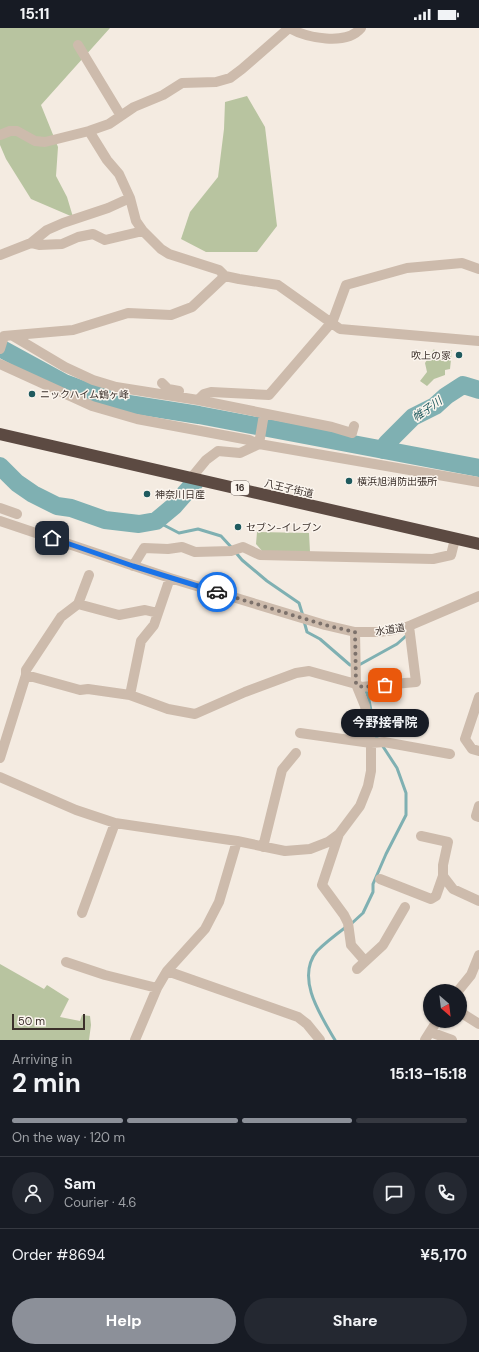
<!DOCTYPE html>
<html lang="en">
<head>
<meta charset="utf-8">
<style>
  :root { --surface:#171b24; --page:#242831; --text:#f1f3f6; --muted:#9ea1a6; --line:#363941; --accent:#8c9099 }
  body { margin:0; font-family:"DM Sans","Noto Sans JP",sans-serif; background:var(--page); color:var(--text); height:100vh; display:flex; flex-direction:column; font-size:15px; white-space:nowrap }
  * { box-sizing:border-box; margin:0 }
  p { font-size:13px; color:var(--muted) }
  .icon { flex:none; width:22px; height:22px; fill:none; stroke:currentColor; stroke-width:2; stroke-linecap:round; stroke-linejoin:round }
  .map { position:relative; height:1012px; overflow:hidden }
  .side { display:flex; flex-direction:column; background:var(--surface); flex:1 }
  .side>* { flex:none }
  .needle { width:26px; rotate:152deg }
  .controls { position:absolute; left:423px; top:956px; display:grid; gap:8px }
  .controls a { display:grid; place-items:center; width:44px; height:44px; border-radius:50%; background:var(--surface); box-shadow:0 1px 3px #0004; font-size:20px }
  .scale { position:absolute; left:12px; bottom:10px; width:73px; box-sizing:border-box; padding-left:4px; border:2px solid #3b302b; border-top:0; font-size:11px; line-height:14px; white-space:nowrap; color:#3b302b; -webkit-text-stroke:3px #fbf5ee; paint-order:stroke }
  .pin { position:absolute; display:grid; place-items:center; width:34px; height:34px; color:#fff; margin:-17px; border-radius:8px; box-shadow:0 2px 6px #0006 }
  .courier { position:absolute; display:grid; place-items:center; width:40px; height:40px; margin:-20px; border:3px solid #1a73e8; border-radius:50%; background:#fff; color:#222; box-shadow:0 1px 5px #0007 }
  .bubble { position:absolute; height:28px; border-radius:14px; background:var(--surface); box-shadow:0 1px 3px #0004; font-size:13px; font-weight:700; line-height:28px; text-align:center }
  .summary em { font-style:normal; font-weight:700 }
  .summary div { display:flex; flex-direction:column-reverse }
  .summary { display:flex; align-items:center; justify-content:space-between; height:68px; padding:0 12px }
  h1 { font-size:26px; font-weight:700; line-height:30px }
  .bar { display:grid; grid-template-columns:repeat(4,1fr); gap:6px 4px; align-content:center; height:48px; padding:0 12px }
  .bar i { height:5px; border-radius:3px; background:var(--line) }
  .bar .on { background:var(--accent) }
  .bar p { grid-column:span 4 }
  .line { display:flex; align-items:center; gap:10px; padding:0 12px; border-top:1px solid var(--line) }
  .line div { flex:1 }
  .round { display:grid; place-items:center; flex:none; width:42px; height:42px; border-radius:21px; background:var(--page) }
  .action { display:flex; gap:8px; margin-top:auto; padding:8px 12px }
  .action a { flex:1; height:46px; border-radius:24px; background:var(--accent); color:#fff; font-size:16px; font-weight:700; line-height:46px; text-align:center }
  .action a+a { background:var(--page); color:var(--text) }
  .status { display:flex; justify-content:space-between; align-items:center; height:28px; padding:0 20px; background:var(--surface); direction:ltr }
  .status svg { height:11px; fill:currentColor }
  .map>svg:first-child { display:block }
  .green { fill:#b8c4a0 }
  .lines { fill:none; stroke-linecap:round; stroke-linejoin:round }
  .stream { stroke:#7fb0b2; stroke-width:3 }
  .river { stroke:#7fb0b2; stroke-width:18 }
  .minor { stroke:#cdbbac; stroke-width:10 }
  .highway { stroke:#5c4a42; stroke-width:12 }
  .done { stroke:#7c716b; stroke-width:4; stroke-dasharray:0 7.2 }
  .route { stroke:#1a73e8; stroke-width:5 }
  .poi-dot { fill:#1f5a5e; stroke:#fbf5ee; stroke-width:1.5 }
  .labels { text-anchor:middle; stroke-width:3; stroke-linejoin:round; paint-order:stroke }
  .shield { fill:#fbf5ee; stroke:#756b66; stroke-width:1 }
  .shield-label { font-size:9px; font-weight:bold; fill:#3b302b }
  .poi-label { font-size:10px; fill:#3b302b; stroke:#fbf5ee; text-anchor:start }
  .street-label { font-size:10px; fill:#3b302b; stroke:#fbf5ee }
  .water-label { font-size:11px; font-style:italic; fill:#1f5a5e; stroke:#fbf5ee }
</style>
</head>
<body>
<div class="status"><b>15:11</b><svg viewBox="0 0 49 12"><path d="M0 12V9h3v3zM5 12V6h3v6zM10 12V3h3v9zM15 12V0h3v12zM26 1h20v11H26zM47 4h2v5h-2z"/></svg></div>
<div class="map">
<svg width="479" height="1012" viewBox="0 0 479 1012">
  <rect width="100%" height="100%" fill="#f4ebe1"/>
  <path class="green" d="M0 0H110L41 77 58 119 56 148 67 169 73 189 31 171 6 131 0 117Z
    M247 68 265 99 277 198 257 224H206L181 211 190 184 218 149 224 101 225 74Z
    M434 321 436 326 444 322H452L450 341 445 342V347L434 351 427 358 420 353 427 344 425 335Z
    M257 504 309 505 310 524H263L256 516Z
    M0 936 44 961 47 957 69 971 60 989 80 993 82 987 90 988 91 997 89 1012H0Z"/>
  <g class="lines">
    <path class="stream" d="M156 493 179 505 198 501 221 508 232 520 242 532 267 553 299 575 303 588
      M304 593 307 604 320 611 350 637H359L397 616 406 608
      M365 660 369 672 376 709 379 712
      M351 896 363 885 373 864V856L386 826 406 787V765L397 740 382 717
      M335 1012C321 988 295 950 317 923 324 916 338 905 346 899"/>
    <path class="river" d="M0 320 64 355 116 374 199 387 479 440
      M383 422 387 415 413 389 435 378 446 368 463 357 479 362
      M0 438 17 455 33 466 57 478 71 480 105 492 139 496 156 493 174 478 195 454"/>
    <path class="minor" d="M78 17 121 88
      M89 103 107 132 119 146 130 170 136 193 143 203 161 221 169 226 219 242 225 248
      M0 107 10 103H17L35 113 45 114 89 103 109 96 134 79 163 67 182 55 216 54 230 50 242 41 289 0C307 10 346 18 361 0
      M31 215 47 202 63 195 108 180 130 170
      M0 227 31 215 39 217 62 216 78 209 93 206 105 212 143 203
      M332 295 346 257 407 240 462 235 479 241
      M4 308 73 302 128 285 171 287 192 279 225 248 239 251 278 257 340 301 479 313
      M13 308 65 339 93 352 116 359 198 372 332 399 352 405 354 398
      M0 321 4 308
      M0 336 92 378 137 391 249 412 259 416 479 454
      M162 355 168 361 179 363
      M198 372 204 366 211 364 269 367 331 295
      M192 449 206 432 218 423 240 425 259 416 264 386
      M0 480 17 486
      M0 493 170 550 325 597 355 604H379L393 602 409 598 479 568
      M133 538 144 520 168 521 182 519 195 524 231 523 243 519 260 527 433 531 451 527 455 511
      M170 550 154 597 141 613 130 667 168 681 195 686 245 664 296 645 309 643 356 656 361 659 416 654 409 598
      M78 576 119 587 145 582 158 585
      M26 647 80 662 88 661 130 667
      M479 669 465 711 472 721 479 723
      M300 705 371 715 384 714 450 726
      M0 730 26 647V642L61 589 78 576 89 547
      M0 749 76 782 115 795 237 813 285 823 310 821 328 814 339 806 360 778 368 758 371 743V715L365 678 356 656 355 604
      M479 778 476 788 479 789
      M339 806 322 857 344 887 348 895 351 917 365 933
      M263 819 282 742 296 725
      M443 848 453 861 479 873
      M380 851 431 871 436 868 443 848V837L448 814 421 808
      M82 885 115 795
      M66 934 105 947 157 960
      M357 941 383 917 405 879
      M167 943 298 989 307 996 320 1012
      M458 963 471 947 479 927
      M460 984 479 996
      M430 1004 452 1012
      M135 1012 157 960 167 943 205 901 219 874 237 813
      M425 1012 437 993"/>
    <path class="highway" d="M0 406 479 516"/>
  </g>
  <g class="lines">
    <path class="done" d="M217 564 325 597 355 604 356 656 362 659 385 657"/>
    <path class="route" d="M52 510 133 538 217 564"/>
  </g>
  <g class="poi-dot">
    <circle cx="459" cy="327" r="4"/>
    <circle cx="32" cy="366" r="4"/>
    <circle cx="349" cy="453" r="4"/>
    <circle cx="147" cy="466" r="4"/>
    <circle cx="238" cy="499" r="4"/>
  </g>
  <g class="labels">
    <rect class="shield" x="231" y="453" width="18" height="14" rx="3"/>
    <g class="shield-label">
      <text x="240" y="463">16</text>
    </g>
    <g class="poi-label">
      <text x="451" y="331" text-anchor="end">吹上の家</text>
      <text x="40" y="370">ニックハイム鶴ヶ峰</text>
      <text x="357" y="457">横浜旭消防出張所</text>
      <text x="155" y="470">神奈川日産</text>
      <text x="246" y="503">セブン-イレブン</text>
    </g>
    <g class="street-label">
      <text transform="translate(289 460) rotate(13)" y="4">八王子街道</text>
      <text transform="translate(390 601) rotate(-9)" y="4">水道道</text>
    </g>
    <g class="water-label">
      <text transform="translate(427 381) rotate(-35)" y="4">帷子川</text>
    </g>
  </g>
</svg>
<div class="controls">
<a><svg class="needle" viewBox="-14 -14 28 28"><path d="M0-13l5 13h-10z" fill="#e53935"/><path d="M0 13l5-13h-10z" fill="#9ea1a6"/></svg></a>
</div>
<div class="scale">50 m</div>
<div class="pin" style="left:385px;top:657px;background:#ea580c"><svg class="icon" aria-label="bag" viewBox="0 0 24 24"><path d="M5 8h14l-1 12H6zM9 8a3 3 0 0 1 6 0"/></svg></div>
<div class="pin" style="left:52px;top:510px;background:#1f2937"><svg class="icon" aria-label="home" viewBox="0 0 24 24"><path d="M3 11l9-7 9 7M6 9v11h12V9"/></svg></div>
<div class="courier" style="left:217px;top:564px"><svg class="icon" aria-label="car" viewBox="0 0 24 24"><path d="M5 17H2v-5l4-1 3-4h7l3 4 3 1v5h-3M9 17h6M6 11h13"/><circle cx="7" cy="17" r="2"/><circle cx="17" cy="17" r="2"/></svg></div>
<div class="bubble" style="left:341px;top:681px;width:88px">今野接骨院</div>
</div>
<section class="side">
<div class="summary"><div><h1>2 min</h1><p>Arriving in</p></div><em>15:13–15:18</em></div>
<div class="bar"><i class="on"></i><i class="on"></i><i class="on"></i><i></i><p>On the way · 120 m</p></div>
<div class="line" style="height:72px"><a class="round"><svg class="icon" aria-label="person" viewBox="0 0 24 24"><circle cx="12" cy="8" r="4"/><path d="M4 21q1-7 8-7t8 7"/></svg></a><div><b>Sam</b><p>Courier · 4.6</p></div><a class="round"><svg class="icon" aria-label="chat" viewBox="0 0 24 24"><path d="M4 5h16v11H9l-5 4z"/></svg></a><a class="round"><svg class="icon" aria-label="phone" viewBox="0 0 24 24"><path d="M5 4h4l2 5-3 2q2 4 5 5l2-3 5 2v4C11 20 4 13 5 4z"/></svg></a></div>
<div class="line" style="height:52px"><div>Order #8694</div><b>¥5,170</b></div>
<div class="action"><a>Help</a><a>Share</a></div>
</section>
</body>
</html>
